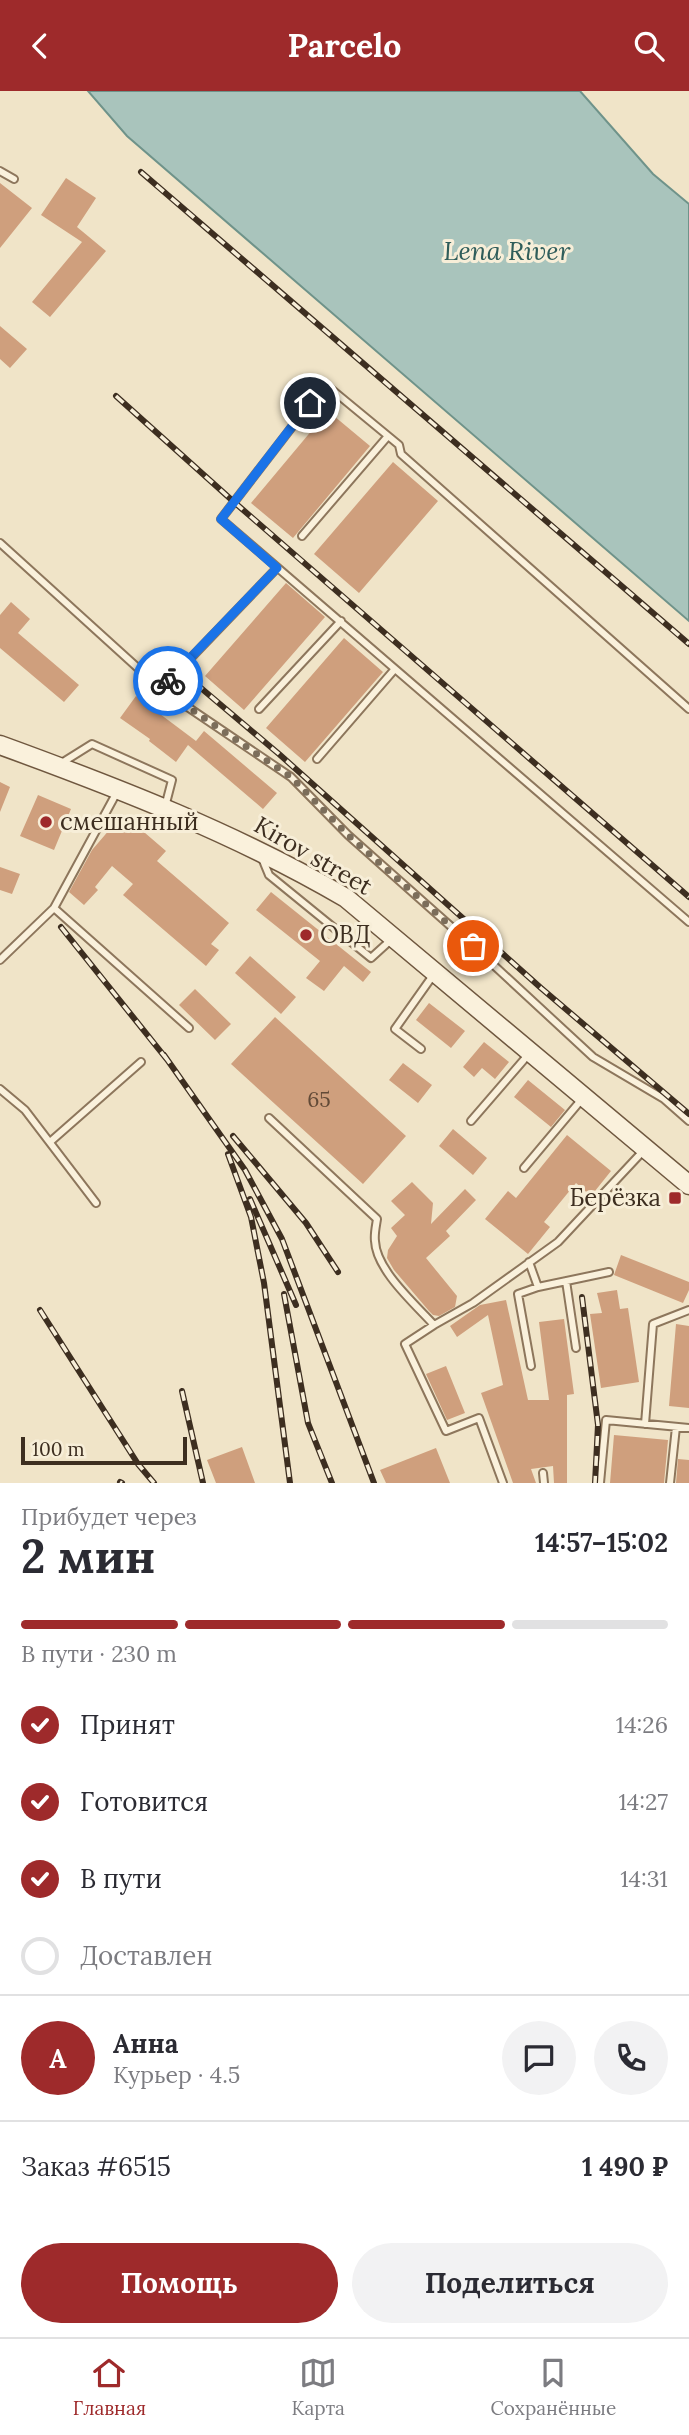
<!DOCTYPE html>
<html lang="ru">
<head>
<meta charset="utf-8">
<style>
  :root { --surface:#fff; --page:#f2f2f3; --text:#2b2b33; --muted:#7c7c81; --line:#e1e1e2; --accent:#9e2a2b }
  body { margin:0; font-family:Lora,serif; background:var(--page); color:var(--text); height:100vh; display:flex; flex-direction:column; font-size:26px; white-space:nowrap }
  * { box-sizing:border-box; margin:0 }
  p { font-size:23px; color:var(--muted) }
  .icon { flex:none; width:38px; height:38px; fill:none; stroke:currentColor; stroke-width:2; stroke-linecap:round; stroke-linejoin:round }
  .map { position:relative; height:1392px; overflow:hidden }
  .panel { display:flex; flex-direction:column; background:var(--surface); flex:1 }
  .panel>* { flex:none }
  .scale { position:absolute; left:21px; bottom:18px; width:166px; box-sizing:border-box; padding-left:7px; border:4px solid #3d2e20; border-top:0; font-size:19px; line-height:24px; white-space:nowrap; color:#3d2e20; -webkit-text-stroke:5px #f7eed8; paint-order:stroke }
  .pin { position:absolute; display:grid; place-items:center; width:60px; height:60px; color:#fff; margin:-30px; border:4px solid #fff; border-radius:50%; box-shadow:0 2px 7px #0007 }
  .courier { position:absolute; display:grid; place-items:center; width:70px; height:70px; margin:-35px; border:5px solid #1a73e8; border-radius:50%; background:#fff; color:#222; box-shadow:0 2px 9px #0007 }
  .summary em { font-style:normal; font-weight:800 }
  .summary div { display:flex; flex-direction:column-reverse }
  .summary { display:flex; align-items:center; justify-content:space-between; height:119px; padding:0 21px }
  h1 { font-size:46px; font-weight:800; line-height:52px }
  .bar { display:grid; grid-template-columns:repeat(4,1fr); gap:10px 7px; align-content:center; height:84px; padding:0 21px }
  .bar i { height:9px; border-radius:5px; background:var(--line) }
  .bar .on { background:var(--accent) }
  .bar p { grid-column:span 4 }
  .line { display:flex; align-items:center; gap:18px; padding:0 21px; border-top:2px solid var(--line) }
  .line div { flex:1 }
  .round { display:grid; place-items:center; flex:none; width:74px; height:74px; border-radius:37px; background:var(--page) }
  ol { padding:0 21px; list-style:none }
  li { display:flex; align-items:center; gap:21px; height:77px }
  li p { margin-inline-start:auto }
  li .icon { padding:7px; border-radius:50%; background:var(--accent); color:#fff; stroke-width:4 }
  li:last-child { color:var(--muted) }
  li i { width:38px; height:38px; border:4px solid var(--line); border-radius:50% }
  .action { display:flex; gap:14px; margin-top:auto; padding:14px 21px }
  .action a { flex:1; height:80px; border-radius:42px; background:var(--accent); color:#fff; font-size:28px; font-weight:800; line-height:80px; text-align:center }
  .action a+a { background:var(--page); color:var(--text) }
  header { display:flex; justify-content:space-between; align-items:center; height:91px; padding:0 21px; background:var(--accent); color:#fff; font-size:32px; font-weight:800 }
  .menu { display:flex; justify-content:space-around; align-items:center; height:98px; border-top:2px solid var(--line); background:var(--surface); font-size:19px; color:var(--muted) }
  .menu a { display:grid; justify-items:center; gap:4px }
  .menu .on { color:var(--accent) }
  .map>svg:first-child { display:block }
  .water { fill:#a9c4bc; stroke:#6f938a; stroke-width:2 }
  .building { fill:#cf9f7d }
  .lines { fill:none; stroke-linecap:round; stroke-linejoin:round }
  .lane-casing { stroke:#8d765c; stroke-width:10 }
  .secondary-casing { stroke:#6f573f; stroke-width:21 }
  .lane { stroke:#faf1dc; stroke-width:6 }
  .secondary { stroke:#faf1dc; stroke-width:18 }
  .rail-casing { stroke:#3d2e20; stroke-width:6 }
  .rail { stroke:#f7eed8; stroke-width:3.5; stroke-dasharray:10; stroke-linecap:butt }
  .done { stroke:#7c6e5b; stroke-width:7; stroke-dasharray:0 12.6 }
  .route { stroke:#1a73e8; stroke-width:9 }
  .poi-dot { fill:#9e2a2b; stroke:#f7eed8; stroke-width:2.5 }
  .labels { text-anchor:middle; stroke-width:6; stroke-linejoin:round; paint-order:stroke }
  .number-label { font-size:21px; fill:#624a37 }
  .poi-label { font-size:24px; fill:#3d2e20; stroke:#f7eed8; text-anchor:start }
  .street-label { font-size:24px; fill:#3d2e20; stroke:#f7eed8 }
  .water-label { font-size:26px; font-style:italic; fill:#2f5d5a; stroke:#f7eed8 }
</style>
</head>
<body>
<header><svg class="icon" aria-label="back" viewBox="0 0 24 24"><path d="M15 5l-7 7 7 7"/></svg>Parcelo<svg class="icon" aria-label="search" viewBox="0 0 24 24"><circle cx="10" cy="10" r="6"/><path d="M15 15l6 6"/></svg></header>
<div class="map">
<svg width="689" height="1392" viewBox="0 0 689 1392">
  <rect width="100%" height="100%" fill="#f0e4c8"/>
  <path class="water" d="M88 0H580L653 83 689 113V530L127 45Z"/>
  <path class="building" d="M66 87 96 107 77 136 106 160 50 226 32 211 82 151 41 124Z
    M0 92 32 117 0 157Z
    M0 235 27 258 10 277 0 268Z
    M328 320 370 355 293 447 251 412Z
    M393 371 438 410 359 502 314 463Z
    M286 492 325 526 244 619 205 585Z
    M11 511 30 528 18 542 79 594 64 611 0 557V524Z
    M344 547 383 581 305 671 266 637Z
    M136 605 196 650 204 640 277 702 263 718 188 654 176 671 149 650 150 648 120 627Z
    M0 691 10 696 0 721Z
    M38 704 71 718 54 759 20 745Z
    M123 723 166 760 157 770 229 832 211 853 219 859 206 875 123 804 133 793 112 775 95 796 98 799 84 814 69 801 92 759Z
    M0 776 20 783 12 803 0 799Z
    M271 801 371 881 363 891 344 875 324 900 306 887 320 870 256 819Z
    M250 865 296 906 281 923 235 882Z
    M195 898 231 933 215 949 179 914Z
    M429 912 465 940 451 957 416 929Z
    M275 926 406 1045 363 1093 231 973Z
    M484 951 509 971 495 988 482 977 474 986 463 976Z
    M403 972 432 994 418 1012 389 989Z
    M528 989 565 1019 551 1036 514 1006Z
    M453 1038 487 1067 473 1084 439 1055Z
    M567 1044 611 1080 591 1105 576 1092 544 1131 550 1136 528 1163 485 1128 508 1100 516 1107Z
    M412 1091 433 1112 431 1133 465 1098 476 1109 446 1140 450 1145 426 1167 457 1205 455 1216 439 1225 433 1224 429 1220 394 1179 387 1167 388 1159 397 1145 391 1137 405 1124 391 1110Z
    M621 1164 689 1191V1199L683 1212 614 1184Z
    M617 1199 620 1218 628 1217 639 1291 601 1297 590 1223 602 1222 597 1202Z
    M506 1209 528 1309H549L539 1231 564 1228 574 1303 567 1304V1392H554L553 1375 531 1378 536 1392H513L481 1302 503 1294 488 1224 457 1246 450 1235 480 1214Z
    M676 1233 689 1235V1317L669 1315Z
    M446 1275 465 1322 447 1329 426 1283Z
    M614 1344 668 1349 664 1392H610Z
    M242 1356 255 1392H216L207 1369Z
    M436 1357 450 1392H386L380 1379Z
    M678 1368 689 1369V1392H676Z"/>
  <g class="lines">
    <defs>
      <path id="lane" d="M0 80 14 88
        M302 445 388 345
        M0 452 161 598 277 477
        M161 598 291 686 348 744 473 855 593 966 664 1008 689 1030
        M259 618 341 530
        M689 618 401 363 399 354 325 293 221 428 689 831
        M317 668 394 579
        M60 673 92 653 172 689 165 716
        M117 701 54 817 189 937
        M262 767 269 784 371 867 393 847
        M0 869 54 817
        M421 958 395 938 434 883
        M0 998 25 1019 96 1112
        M269 1027 377 1128C376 1135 374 1143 375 1150 376 1179 415 1213 434 1234L473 1212 558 1151 645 1058
        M471 1030 528 964
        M50 1051 141 971
        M524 1077 582 1008
        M529 1171 538 1196 518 1203 531 1275
        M566 1190 576 1257
        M538 1196 609 1181
        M434 1234 405 1253 446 1340 479 1327 503 1392
        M645 1333 653 1233 689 1219
        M543 1382 544 1392
        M600 1392 606 1329 689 1337
        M670 1392 676 1336"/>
      <path id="secondary" d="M0 654C118 697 237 743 346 807L689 1094"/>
    </defs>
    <use href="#lane" class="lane-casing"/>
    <use href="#secondary" class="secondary-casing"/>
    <use href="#lane" class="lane"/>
    <use href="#secondary" class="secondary"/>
    <defs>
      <path id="rail" d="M141 81 689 553
        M116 305 234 411 689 806
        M195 592 279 663 541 897 689 1023
        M61 836 169 971
        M164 964 245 1079 282 1148 374 1392
        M233 1045 306 1132 338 1181
        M228 1063 251 1126 264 1192 290 1392
        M250 1108 296 1214
        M284 1203 308 1332 332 1392
        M582 1206 598 1334 595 1392
        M40 1219 138 1373 154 1392
        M182 1300 203 1392
        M120 1391 122 1392"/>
    </defs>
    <use href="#rail" class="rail-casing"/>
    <use href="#rail" class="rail"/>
  </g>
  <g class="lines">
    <path class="done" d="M168 590 161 598 291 686 348 744 473 855"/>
    <path class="route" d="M168 590 277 477 221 428 310 312"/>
  </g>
  <g class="poi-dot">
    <circle cx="46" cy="731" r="7"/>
    <circle cx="306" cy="844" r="7"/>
    <rect x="668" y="1100" width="14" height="14" rx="3.5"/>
  </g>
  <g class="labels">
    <g class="number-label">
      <text x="319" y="1016">65</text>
    </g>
    <g class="poi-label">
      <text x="60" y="739">смешанный</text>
      <text x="320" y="852">ОВД</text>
      <text x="661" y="1115" text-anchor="end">Берёзка</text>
    </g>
    <g class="street-label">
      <text transform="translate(313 765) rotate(30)" y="8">Kirov street</text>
    </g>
    <g class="water-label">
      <text x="507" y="169">Lena River</text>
    </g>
  </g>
</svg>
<div class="scale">100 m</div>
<div class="pin" style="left:473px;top:855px;background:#ea580c"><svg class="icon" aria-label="bag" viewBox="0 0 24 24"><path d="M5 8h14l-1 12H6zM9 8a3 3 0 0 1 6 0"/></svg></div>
<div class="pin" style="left:310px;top:312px;background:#1f2937"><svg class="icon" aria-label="home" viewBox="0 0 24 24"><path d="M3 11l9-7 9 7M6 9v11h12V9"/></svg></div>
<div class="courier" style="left:168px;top:590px"><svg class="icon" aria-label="bike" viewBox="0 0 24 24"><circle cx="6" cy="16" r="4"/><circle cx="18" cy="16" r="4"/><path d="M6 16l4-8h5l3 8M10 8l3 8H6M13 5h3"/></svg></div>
</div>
<section class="panel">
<div class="summary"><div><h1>2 мин</h1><p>Прибудет через</p></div><em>14:57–15:02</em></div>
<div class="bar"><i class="on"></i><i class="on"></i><i class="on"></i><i></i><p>В пути · 230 m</p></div>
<ol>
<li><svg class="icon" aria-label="check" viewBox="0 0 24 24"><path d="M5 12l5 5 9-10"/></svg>Принят<p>14:26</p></li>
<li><svg class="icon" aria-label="check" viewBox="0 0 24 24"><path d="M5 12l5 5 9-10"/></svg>Готовится<p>14:27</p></li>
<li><svg class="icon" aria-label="check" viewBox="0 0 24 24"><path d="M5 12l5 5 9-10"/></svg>В пути<p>14:31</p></li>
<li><i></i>Доставлен</li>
</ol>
<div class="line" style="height:126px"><b class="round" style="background:var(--accent);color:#fff">А</b><div><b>Анна</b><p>Курьер · 4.5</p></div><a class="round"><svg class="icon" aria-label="chat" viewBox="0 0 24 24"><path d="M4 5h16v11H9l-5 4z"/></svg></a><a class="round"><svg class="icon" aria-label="phone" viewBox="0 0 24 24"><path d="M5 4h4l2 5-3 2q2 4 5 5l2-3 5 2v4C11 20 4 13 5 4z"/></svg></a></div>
<div class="line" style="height:91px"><div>Заказ #6515</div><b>1 490 ₽</b></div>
<div class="action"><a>Помощь</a><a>Поделиться</a></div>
</section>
<nav class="menu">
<a class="on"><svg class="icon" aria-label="home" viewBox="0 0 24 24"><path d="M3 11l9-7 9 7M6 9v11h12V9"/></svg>Главная</a>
<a><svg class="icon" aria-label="map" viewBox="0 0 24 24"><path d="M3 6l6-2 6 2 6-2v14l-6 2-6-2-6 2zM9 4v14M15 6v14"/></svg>Карта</a>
<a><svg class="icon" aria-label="saved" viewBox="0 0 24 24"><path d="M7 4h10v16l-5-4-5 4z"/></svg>Сохранённые</a>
</nav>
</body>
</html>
